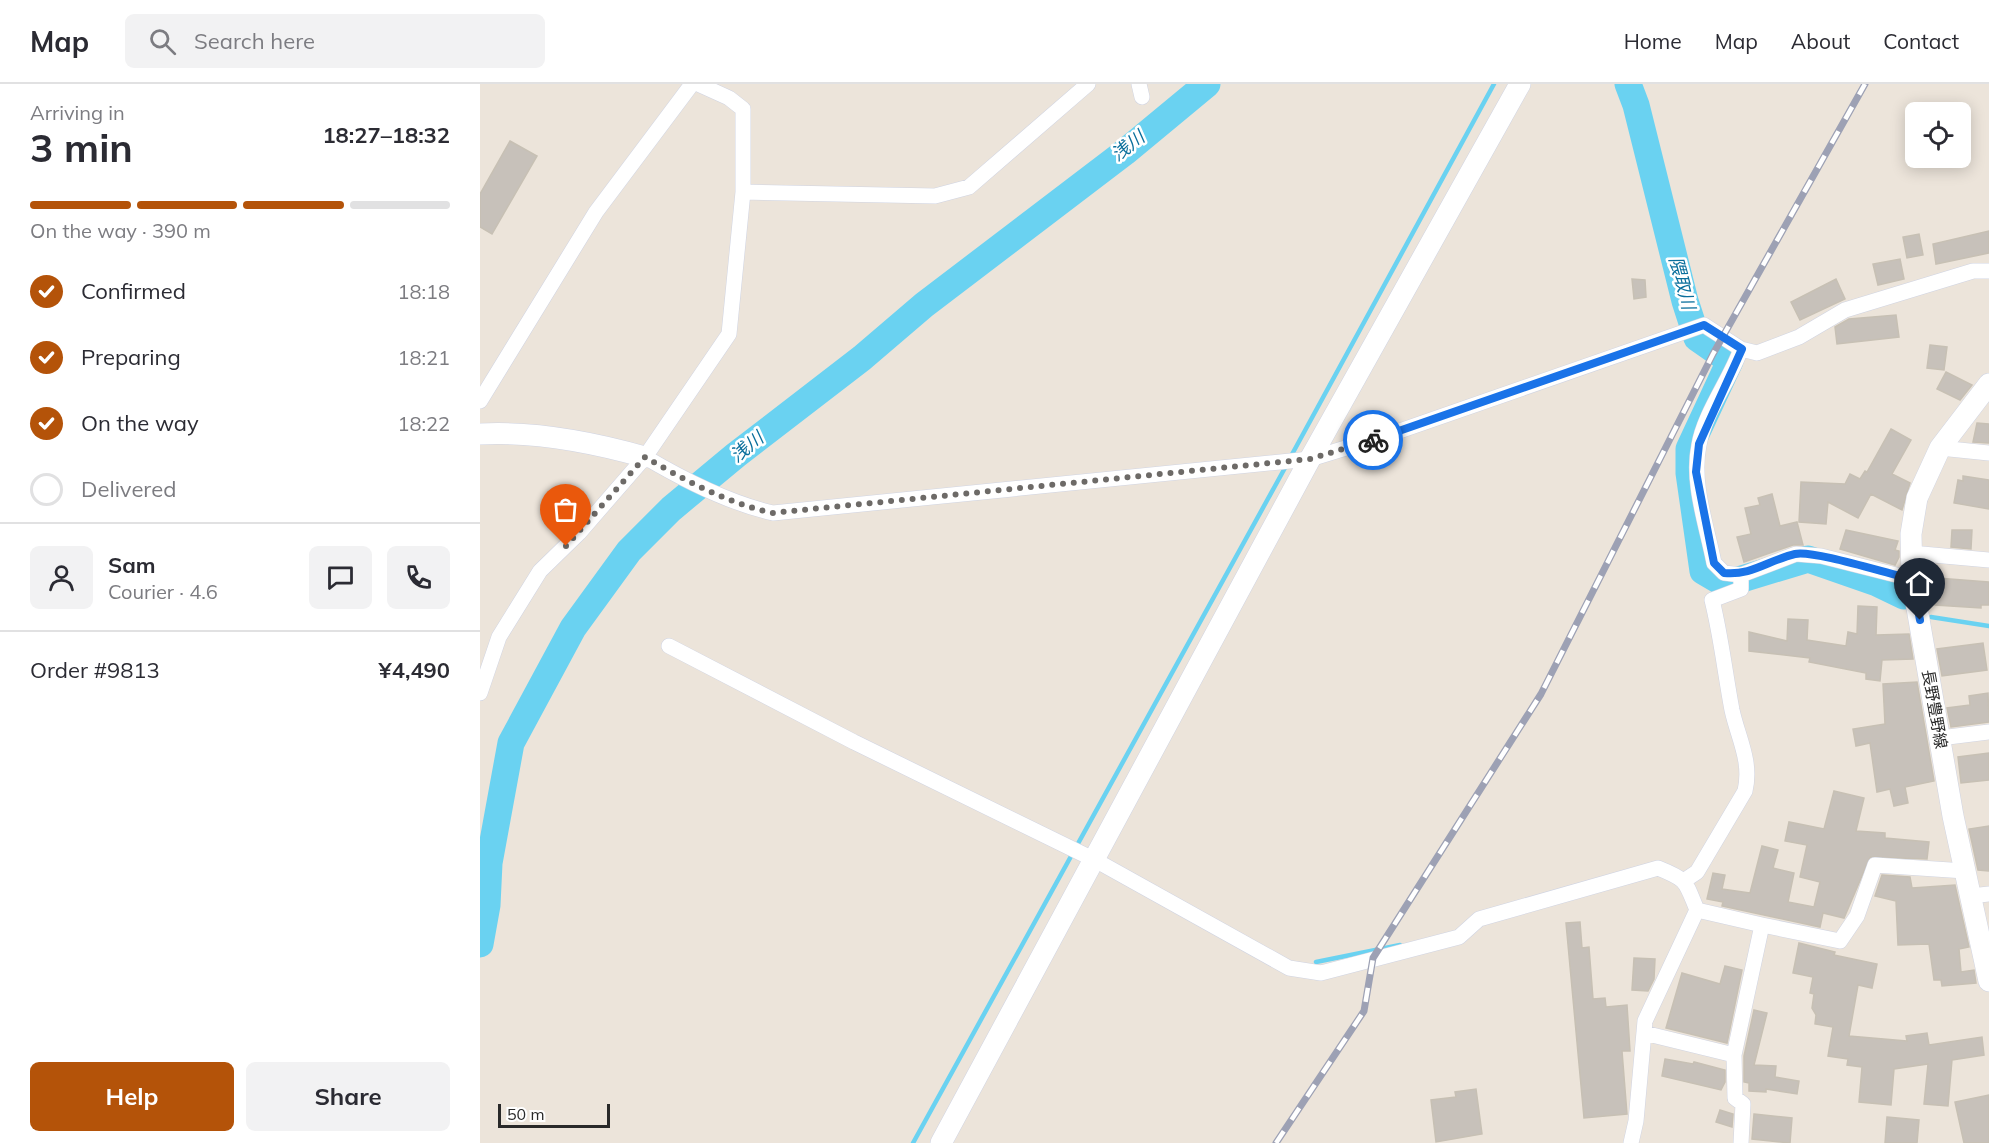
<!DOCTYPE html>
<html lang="en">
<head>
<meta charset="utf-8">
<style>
  :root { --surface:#fff; --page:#f2f2f3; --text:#2b2b33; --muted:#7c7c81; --line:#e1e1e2; --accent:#b45309 }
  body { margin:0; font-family:Mulish,"Noto Sans JP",sans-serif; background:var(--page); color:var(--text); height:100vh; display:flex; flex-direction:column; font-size:22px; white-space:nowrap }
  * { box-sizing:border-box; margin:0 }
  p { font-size:20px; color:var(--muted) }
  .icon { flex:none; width:33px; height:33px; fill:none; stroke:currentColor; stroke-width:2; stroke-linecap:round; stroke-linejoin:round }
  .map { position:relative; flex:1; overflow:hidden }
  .drawer { display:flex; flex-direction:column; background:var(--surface); width:480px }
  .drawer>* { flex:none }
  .buttons { position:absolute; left:1425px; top:18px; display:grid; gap:12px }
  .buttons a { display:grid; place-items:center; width:66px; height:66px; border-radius:9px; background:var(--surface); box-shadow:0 3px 15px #0003; font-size:30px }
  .scale { position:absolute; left:18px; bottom:15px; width:112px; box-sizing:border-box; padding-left:6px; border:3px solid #292929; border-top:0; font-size:16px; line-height:21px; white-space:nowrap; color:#292929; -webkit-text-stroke:4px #fff; paint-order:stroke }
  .pin { position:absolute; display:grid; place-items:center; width:51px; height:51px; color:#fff; margin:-62px -26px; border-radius:50% 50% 50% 0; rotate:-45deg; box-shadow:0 0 6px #0007 }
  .pin .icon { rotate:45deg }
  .courier { position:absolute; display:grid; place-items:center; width:60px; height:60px; margin:-30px; border:4px solid #1a73e8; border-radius:50%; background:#fff; color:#222; box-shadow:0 2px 8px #0007 }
  .headline em { font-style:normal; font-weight:700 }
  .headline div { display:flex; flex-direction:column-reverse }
  .headline { display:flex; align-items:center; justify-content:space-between; height:102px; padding:0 30px }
  h1 { font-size:39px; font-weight:700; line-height:45px }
  .bar { display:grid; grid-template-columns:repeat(4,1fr); gap:9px 6px; align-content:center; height:72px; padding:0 30px }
  .bar i { height:8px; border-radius:4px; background:var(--line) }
  .bar .on { background:var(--accent) }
  .bar p { grid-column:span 4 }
  .line { display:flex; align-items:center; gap:15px; padding:0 30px; border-top:2px solid var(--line) }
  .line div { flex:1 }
  .round { display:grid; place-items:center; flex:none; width:63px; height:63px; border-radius:9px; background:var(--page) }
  ol { padding:0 30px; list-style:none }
  li { display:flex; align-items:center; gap:18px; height:66px }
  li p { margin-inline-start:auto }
  li .icon { padding:6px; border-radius:50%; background:var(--accent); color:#fff; stroke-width:4 }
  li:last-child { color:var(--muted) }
  li i { width:33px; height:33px; border:3px solid var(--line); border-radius:50% }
  .primary-button { display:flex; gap:12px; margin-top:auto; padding:12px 30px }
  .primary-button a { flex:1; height:69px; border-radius:9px; background:var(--accent); color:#fff; font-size:24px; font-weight:700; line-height:69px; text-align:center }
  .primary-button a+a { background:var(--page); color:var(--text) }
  header { display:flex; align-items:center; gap:36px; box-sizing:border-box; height:84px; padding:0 30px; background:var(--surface); border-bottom:2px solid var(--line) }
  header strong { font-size:28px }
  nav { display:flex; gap:33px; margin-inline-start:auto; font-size:21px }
  .search { width:420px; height:54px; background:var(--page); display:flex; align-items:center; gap:15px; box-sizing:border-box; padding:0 21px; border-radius:9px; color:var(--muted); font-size:22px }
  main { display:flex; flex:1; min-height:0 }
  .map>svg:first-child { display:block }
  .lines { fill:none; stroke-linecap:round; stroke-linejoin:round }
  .stream { stroke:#6ad2f1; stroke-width:4.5 }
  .river { stroke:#6ad2f1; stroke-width:27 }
  .building { fill:#c7c1ba; stroke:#c7c0b4; stroke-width:1.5 }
  .street-casing { stroke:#d0d4e2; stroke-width:16 }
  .secondary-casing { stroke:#d0d4e2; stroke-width:22 }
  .street { stroke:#fff; stroke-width:15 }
  .secondary { stroke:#fff; stroke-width:21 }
  .rail-casing { stroke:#9da1b4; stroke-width:7 }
  .rail { stroke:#fff; stroke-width:4.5; stroke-dasharray:14; stroke-linecap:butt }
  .done { stroke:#6d6a67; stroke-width:6; stroke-dasharray:0 10.8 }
  .route { stroke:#1a73e8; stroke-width:8 }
  .labels { text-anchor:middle; stroke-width:5; stroke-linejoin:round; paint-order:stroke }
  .street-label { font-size:16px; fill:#292929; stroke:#fff }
  .water-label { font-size:18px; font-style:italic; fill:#0a6f9c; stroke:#fff }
</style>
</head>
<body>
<header>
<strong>Map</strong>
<div class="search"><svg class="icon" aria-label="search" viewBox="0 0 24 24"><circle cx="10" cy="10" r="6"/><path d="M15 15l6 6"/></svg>Search here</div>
<nav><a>Home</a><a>Map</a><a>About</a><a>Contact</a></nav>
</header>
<main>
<section class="drawer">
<div class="headline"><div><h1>3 min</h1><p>Arriving in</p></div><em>18:27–18:32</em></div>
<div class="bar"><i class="on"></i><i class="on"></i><i class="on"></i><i></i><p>On the way · 390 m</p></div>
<ol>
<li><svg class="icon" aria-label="check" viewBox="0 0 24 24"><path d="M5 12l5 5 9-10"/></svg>Confirmed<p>18:18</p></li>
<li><svg class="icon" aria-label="check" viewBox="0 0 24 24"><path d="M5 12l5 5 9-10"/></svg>Preparing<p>18:21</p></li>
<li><svg class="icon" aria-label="check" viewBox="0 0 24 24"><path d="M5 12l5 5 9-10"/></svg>On the way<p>18:22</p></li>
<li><i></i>Delivered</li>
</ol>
<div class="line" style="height:108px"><a class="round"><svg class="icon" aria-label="person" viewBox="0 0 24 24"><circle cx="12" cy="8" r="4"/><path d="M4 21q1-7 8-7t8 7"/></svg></a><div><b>Sam</b><p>Courier · 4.6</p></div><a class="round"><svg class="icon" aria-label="chat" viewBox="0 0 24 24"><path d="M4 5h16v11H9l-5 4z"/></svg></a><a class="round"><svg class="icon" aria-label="phone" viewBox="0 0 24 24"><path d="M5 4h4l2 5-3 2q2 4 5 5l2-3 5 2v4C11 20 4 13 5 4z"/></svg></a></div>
<div class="line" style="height:78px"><div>Order #9813</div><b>¥4,490</b></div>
<div class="primary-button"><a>Help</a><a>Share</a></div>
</section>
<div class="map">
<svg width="1509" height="1059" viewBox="0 0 1509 1059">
  <rect width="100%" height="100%" fill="#ece4da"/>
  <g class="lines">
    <path class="stream" d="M810 374 1014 0
      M1451 533 1509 542
      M836 878 920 861
      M433 1059 806 382"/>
    <path class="river" d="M1148 0 1156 21 1205 217 1217 254 1250 277 1209 365V389L1223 487 1240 497 1252 498 1328 475 1397 499 1424 512
      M0 860 7 821 9 779 31 659 93 544 149 467 191 425 256 371 382 274 444 221 645 68 727 0"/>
  </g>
  <path class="building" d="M30 57 57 72 12 150 0 143V110Z
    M1509 147V169L1456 180 1453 160Z
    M1439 150 1443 171 1427 174 1423 153Z
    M1420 175 1424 195 1398 201 1393 180Z
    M1152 195 1165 196 1166 213 1154 215Z
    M1356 195 1365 215 1320 236 1311 218Z
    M1416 231 1419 253 1357 260 1355 243 1369 235Z
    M1450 261 1467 263 1464 286 1447 284Z
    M1466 288 1492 301 1480 316 1457 305Z
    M1497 339 1509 340V359L1493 358Z
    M1411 345 1431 356 1412 390 1430 399 1422 426 1391 410 1378 434 1348 418 1346 440 1319 438 1321 398 1365 400 1370 390 1380 395 1385 387 1387 388Z
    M1483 392 1509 396V425L1474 419 1478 396 1483 397Z
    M1292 410 1300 442 1317 438 1323 461H1313L1264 478 1257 453 1271 450 1265 424 1280 421 1278 414Z
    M1366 446 1418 457 1415 466 1419 467V473L1415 481 1360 465Z
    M1472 446H1492L1491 465 1471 463Z
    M1457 494 1509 498V521H1501V524L1455 521Z
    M1378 522 1397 523 1396 551 1429 550 1433 575 1402 576 1400 597 1386 595V589L1329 578 1330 574 1269 567V548L1307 557 1308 535 1328 536 1327 556 1366 562 1368 548 1377 550Z
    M1503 559 1507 586 1462 592 1457 565Z
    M1437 598 1454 697 1425 703 1428 719 1414 722 1410 705 1397 708 1390 659 1376 662 1373 645 1405 640 1403 600Z
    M1508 609 1509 638 1471 643 1467 624 1490 621 1489 612Z
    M1509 669V696L1481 699 1478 673Z
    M1354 707 1384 714 1376 747 1405 749V754L1449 758 1447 775 1390 773 1364 834 1343 829 1340 843 1242 822 1243 818 1227 815 1233 789 1245 791 1242 805 1270 809 1282 762 1298 766 1293 784 1314 789 1308 818 1334 823 1340 798 1320 793 1327 761 1305 757 1309 738 1344 745Z
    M1509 742V787L1498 786 1489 745Z
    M1402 791 1430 793 1432 804 1475 801 1489 863 1479 865 1481 888 1494 886 1496 899 1462 902 1461 896H1454L1449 860 1418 861 1416 817 1395 812Z
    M1100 838 1102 864 1109 863 1113 915 1125 914 1126 923 1147 921 1150 967H1142L1147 1030 1104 1034 1086 839Z
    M1319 859 1355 868 1354 871 1397 880 1392 904 1378 901 1369 952 1427 957 1426 952 1447 949 1449 961 1502 953 1504 971 1472 976 1468 1022 1444 1020 1448 980 1414 985 1411 1021 1379 1018 1382 983 1367 981 1368 975 1348 972 1353 943 1335 940 1336 931 1332 924 1334 910 1330 909 1333 893 1313 889Z
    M1154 874 1175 875 1174 895 1168 907 1152 906Z
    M1245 882 1262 886 1247 959 1186 944 1202 889 1240 900Z
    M1274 926 1287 929 1274 981 1296 982 1295 993 1319 997 1317 1010 1286 1005V1008L1269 1007V999L1264 998V972Z
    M1185 975 1213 980 1214 978 1245 986V998L1241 1006 1182 992Z
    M996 1005 1002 1050 956 1058 951 1016 976 1013 975 1008Z
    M1509 1011V1059H1484L1475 1018Z
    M1240 1026 1253 1030 1252 1043 1236 1038Z
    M1274 1030 1312 1034 1310 1059 1272 1055Z
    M1407 1033 1439 1036 1437 1059H1405Z"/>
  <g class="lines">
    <defs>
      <path id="street" d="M659 0 662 13
        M263 108 455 112 489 103 608 0
        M0 317 116 128 212 0
        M1460 364 1509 369
        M165 373C204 396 248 419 293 429L830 375 908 351 1224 241 1261 265 1277 269 1319 253 1365 226 1493 187H1509
        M1431 469 1509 476
        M1261 491 1316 470 1341 472 1432 495
        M189 562 374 658 615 776 809 884 841 889 979 853 999 835 1178 784C1208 796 1205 797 1217 826L1165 937 1156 1037 1151 1059
        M0 609 19 553 60 487 99 449 165 373 249 250 263 108V25L249 14 218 0
        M1460 654 1509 648
        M1205 796 1217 788 1265 707C1272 677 1258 654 1252 626 1245 589 1241 552 1232 516L1261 505V491L1244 489 1234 479C1227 442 1211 399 1219 361 1224 330 1250 296 1261 265
        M1491 812 1509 810
        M1217 826 1282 841 1254 971
        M1282 841 1360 857 1377 832 1395 781 1485 787
        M1164 949 1254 971 1255 1014 1263 1020 1261 1059"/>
      <path id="secondary" d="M1509 300 1460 364 1437 414 1431 450 1432 495 1473 732 1509 897
        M0 350C55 347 112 358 165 373
        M461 1059 830 375 1040 0"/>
    </defs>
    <use href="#street" class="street-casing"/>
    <use href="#secondary" class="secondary-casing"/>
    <use href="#street" class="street"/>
    <use href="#secondary" class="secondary"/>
    <defs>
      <path id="rail" d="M796 1059 884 927 893 874 1061 610 1233 270 1385 0"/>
    </defs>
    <use href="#rail" class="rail-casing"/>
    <use href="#rail" class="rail"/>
  </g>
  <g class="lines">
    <path class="done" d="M86 462 165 373C204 396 248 419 292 429L830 375 893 356"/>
    <path class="route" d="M893 356 1224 241 1262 265 1219 360 1216 388 1234 479 1244 489C1271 492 1289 476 1315 470 1334 466 1408 490 1432 495L1440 536"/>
  </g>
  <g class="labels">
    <g class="street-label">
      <text transform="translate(1455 625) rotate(80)" y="6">長野豊野線</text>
    </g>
    <g class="water-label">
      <text transform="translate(648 62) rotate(-38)" y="6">浅川</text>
      <text transform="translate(1202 199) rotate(75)" y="6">隈取川</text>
      <text transform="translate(267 363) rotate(-39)" y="6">浅川</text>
    </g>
  </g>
</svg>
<div class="buttons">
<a><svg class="icon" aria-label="locate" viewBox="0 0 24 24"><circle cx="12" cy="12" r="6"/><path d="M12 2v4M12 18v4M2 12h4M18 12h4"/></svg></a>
</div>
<div class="scale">50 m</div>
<div class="pin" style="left:86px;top:462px;background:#ea580c"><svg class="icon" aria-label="bag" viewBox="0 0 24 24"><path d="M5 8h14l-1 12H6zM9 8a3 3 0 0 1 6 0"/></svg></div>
<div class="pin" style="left:1440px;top:536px;background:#1f2937"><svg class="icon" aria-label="home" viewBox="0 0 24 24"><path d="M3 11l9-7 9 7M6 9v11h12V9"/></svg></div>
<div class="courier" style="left:893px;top:356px"><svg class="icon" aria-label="bike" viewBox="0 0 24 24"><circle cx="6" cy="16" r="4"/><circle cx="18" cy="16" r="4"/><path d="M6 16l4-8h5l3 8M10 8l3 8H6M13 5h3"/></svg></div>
</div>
</main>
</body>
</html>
